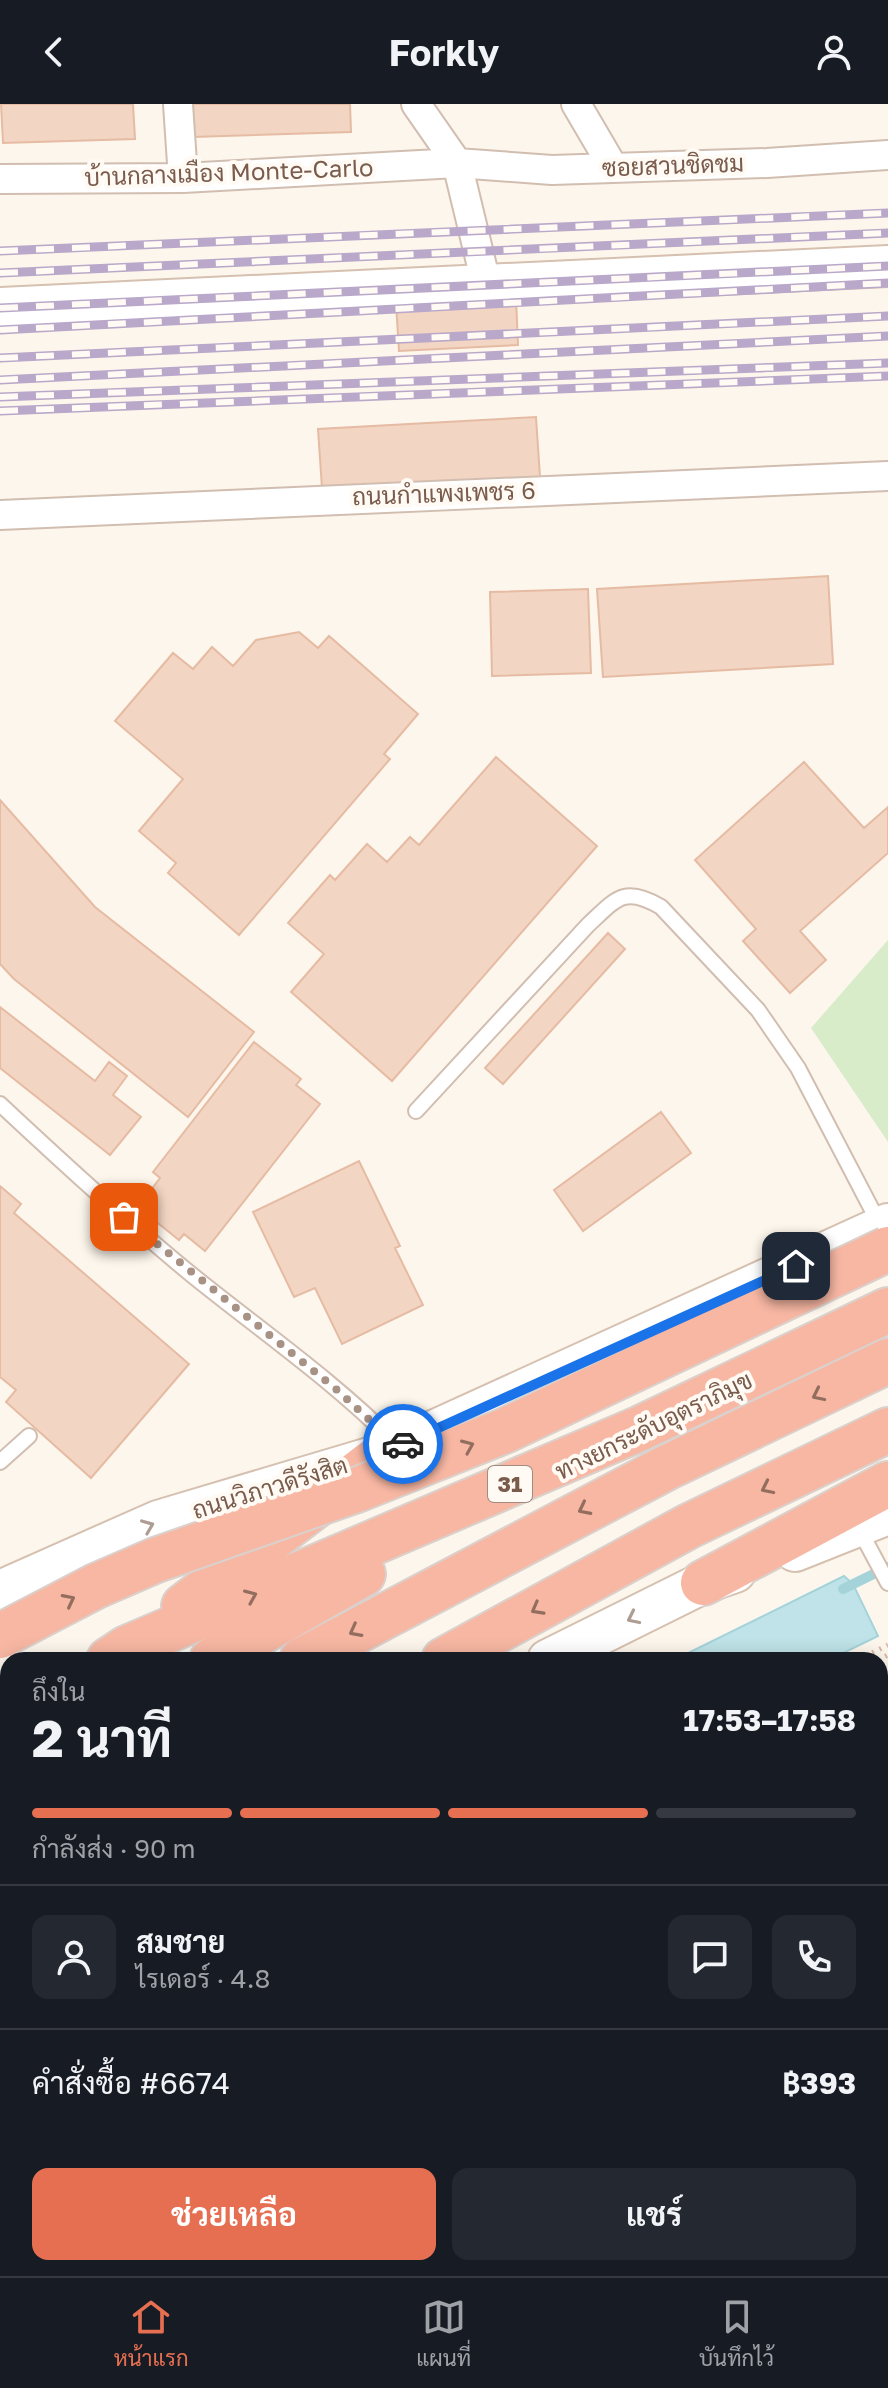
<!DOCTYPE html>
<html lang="th">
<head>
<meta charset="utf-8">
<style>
  :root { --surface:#171b24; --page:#242831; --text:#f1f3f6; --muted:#9ea1a6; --line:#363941; --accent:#e76f51 }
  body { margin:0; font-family:"Golos Text",Sarabun,sans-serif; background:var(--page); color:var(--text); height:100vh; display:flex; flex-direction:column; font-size:30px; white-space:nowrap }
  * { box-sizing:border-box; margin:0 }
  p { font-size:26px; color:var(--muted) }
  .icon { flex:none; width:44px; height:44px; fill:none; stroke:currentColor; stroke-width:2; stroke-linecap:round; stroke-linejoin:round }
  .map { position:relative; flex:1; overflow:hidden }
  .details { position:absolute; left:0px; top:1548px; width:888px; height:624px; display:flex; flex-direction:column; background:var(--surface); border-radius:24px 24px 0 0; box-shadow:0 4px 20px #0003 }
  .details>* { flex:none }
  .pin { position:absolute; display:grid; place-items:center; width:68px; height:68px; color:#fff; margin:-34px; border-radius:16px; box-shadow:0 4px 12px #0006 }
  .courier { position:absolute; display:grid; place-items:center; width:80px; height:80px; margin:-40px; border:6px solid #1a73e8; border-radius:50%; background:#fff; color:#222; box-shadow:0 2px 10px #0007 }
  .headline em { font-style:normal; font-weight:700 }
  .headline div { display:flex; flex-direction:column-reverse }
  .headline { display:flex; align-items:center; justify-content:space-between; height:136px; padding:0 32px }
  h1 { font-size:52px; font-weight:700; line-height:60px }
  .bar { display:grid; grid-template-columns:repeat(4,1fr); gap:12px 8px; align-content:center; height:96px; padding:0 32px }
  .bar i { height:10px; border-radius:6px; background:var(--line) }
  .bar .current { background:var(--accent) }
  .bar p { grid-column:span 4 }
  .line { display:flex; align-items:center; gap:20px; padding:0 32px; border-top:2px solid var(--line) }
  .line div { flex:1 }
  .round { display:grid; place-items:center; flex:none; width:84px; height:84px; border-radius:16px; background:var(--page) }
  .button { display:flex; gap:16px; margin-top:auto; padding:16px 32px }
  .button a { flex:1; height:92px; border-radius:16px; background:var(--accent); color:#fff; font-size:32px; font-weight:700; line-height:92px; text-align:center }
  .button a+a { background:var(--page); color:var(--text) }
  header { display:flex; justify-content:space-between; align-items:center; height:104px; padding:0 32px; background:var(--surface); font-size:36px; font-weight:700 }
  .menu { display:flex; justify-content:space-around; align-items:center; height:112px; border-top:2px solid var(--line); background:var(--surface); font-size:22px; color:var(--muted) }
  .menu a { display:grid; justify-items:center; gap:4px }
  .menu .current { color:var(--accent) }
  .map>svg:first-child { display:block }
  .green { fill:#d8ecc9 }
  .water { fill:#bfe3e8; stroke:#a5d3da; stroke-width:2 }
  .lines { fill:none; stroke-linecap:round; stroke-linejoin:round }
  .stream { stroke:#a5d3da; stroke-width:10 }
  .building { fill:#f3d5c3; stroke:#e6bba3; stroke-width:2 }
  .lane-casing { stroke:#d1beb0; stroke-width:18 }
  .street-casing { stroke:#d1beb0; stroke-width:32 }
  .secondary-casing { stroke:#d6c0b0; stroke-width:44 }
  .primary-casing { stroke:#dad1cd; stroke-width:48 }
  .highway-casing { stroke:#dad1cd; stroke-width:48 }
  .path { stroke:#d9b8a5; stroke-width:5; stroke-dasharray:2 6; stroke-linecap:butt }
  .lane { stroke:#fff; stroke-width:14 }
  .street { stroke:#fff; stroke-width:28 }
  .secondary { stroke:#fff; stroke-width:40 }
  .primary { stroke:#fbd9a5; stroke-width:44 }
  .highway { stroke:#f7b7a3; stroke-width:44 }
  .rail-casing { stroke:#b9a8c9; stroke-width:9 }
  .rail { stroke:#fffaf3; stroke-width:6; stroke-dasharray:18; stroke-linecap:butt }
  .highway-bridge-casing { stroke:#dad1cd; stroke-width:48; stroke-linecap:butt }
  .highway-bridge { stroke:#f7b7a3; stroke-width:44 }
  .oneway { stroke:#936e5e }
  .oneway2 { stroke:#af9d94 }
  .done { stroke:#a89285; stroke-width:8; stroke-dasharray:0 14.4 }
  .route { stroke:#1a73e8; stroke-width:10 }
  .labels { text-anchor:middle; stroke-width:8; stroke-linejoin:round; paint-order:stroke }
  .shield { fill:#fffaf3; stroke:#a28b7f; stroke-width:2 }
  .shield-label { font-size:22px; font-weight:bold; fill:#7a5c4d }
  .street-label { font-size:24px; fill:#7a5c4d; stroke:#fffaf3 }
</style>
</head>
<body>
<header><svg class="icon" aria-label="back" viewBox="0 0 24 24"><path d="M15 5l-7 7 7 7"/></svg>Forkly<svg class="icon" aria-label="person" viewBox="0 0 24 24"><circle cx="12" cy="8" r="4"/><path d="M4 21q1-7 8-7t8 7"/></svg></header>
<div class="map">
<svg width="888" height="2172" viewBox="0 0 888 2172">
  <rect width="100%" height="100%" fill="#fdf6ec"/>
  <path class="green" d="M888 836V1038L811 924Z
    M8 1875V1916L0 1924V1880Z"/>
  <path class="water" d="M844 1472 853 1480 878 1532 829 1556H674Z"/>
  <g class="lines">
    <path class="stream" d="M843 1485 888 1463"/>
  </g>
  <path class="building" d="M1 0H133L135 35 3 39Z
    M192 0H350L351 28 193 33Z
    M516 194 518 241 399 247 396 200Z
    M536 313 541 388 323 399 318 325Z
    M828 472 833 560 603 573 597 485Z
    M588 485 591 569 492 572 490 488Z
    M299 528 318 544 329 532 418 610 384 650 390 655 239 831 168 769 176 759 139 727 183 675 115 617 173 549 193 565 212 543 233 562 256 536Z
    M496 653 597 742 392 977 291 888 324 850 288 819 330 771 335 776 367 740 387 758 410 733 419 741Z
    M804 658 864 724 888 703V749L800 827 826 856 790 889 743 837 756 825 695 756Z
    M0 696 95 803 254 928 188 1013 14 875 0 860Z
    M608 829 625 845 503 980 485 964Z
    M0 903 95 977 109 958 127 972 113 991 141 1013 110 1051 0 964Z
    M254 938 301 975 296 981 320 1000 205 1147 184 1130 179 1136 138 1103 160 1074 153 1068Z
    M661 1008 691 1049 583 1127 554 1086Z
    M359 1057 400 1142 395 1144 423 1201 342 1240 315 1184 294 1193 253 1108Z
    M0 1082 21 1100 14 1109 189 1260 91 1374 6 1298 16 1286 0 1273Z
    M880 2022 888 2031V2172H814L806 2164H880Z
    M8 2130V2164H288L280 2172H10L0 2162V2138Z
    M349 2164H470L478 2172H341Z"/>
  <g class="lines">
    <defs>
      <path id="lane" d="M0 1000C63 1059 126 1117 192 1171 260 1226 334 1277 395 1339
        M416 1007 588 821C616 795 624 781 661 803L758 906 798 964 881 1123
        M0 1358 29 1332
        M858 1423 888 1479
        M880 1884 888 1876
        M880 1913 888 1919
        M482 2164 489 2172"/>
      <path id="street" d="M178 0 183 74
        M416 0 457 59 486 179
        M576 0 613 63
        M0 75 183 74 457 59 552 66 767 59 888 51
        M0 411 888 372"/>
      <path id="secondary" d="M0 204 888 162
        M795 1447 888 1410
        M0 1487 158 1417 383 1350 888 1120
        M548 1556 703 1479 735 1468
        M0 1858 8 1853"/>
      <path id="primary" d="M0 1972 8 1965"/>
      <path id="highway" d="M703 1479 888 1380
        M184 1502 383 1350
        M109 1556 127 1544 641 1324 888 1206
        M212 1556 363 1470
        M302 1556 666 1364 888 1257
        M444 1556 689 1422 888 1326
        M0 1623 8 1618
        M0 1679 8 1674
        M0 1729 8 1724
        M0 1801 8 1796"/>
    </defs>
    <use href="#lane" class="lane-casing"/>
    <use href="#street" class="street-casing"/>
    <use href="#secondary" class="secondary-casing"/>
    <use href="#primary" class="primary-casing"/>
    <use href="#highway" class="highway-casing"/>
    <path class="path" d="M858 1556 888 1541
      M878 1556 888 1551
      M0 2061 8 2055"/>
    <use href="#lane" class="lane"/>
    <use href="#street" class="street"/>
    <use href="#secondary" class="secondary"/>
    <use href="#primary" class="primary"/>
    <use href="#highway" class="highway"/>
    <defs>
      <path id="rail" d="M0 147 888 109
        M0 169 888 129
        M0 204 888 162
        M0 226 888 179
        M0 254 888 212
        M0 276 888 232
        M0 293 888 259
        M0 307 888 272"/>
    </defs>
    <use href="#rail" class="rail-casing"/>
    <use href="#rail" class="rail"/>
    <defs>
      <path id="highway-bridge" d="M0 1532 96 1482 156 1456 359 1385 504 1327 888 1145"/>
    </defs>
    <use href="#highway-bridge" class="highway-bridge-casing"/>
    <use href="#highway-bridge" class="highway-bridge"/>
  </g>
  <defs><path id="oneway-chevron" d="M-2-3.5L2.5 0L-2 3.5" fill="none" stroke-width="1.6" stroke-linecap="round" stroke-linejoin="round" transform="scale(2)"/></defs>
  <g class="oneway">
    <use href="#oneway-chevron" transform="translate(818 1291) rotate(154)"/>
    <use href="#oneway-chevron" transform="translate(468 1342) rotate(-23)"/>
    <use href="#oneway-chevron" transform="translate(767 1384) rotate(154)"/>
    <use href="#oneway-chevron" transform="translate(584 1405) rotate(153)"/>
    <use href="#oneway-chevron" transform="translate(251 1492) rotate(-23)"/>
    <use href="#oneway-chevron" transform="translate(69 1496) rotate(-27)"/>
    <use href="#oneway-chevron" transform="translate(537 1505) rotate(151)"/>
    <use href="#oneway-chevron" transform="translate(355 1527) rotate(152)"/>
  </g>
  <g class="oneway2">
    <use href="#oneway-chevron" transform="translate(148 1422) rotate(-22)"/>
    <use href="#oneway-chevron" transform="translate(633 1514) rotate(154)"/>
  </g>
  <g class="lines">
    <path class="done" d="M124 1113 336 1285 398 1342 403 1340"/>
    <path class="route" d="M403 1340 796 1162"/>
  </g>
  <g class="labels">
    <rect class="shield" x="488" y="1362" width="44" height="36" rx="6"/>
    <g class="shield-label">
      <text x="510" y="1388">31</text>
    </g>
    <g class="street-label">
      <text transform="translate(673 62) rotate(-2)" y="8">ซอยสวนชิดชม</text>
      <text transform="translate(229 69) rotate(-2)" y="8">บ้านกลางเมือง Monte-Carlo</text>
      <text transform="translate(444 390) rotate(-2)" y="8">ถนนกำแพงเพชร 6</text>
      <text transform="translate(654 1322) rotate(-26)" y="8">ทางยกระดับอุตราภิมุข</text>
      <text transform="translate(270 1384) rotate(-17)" y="8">ถนนวิภาวดีรังสิต</text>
    </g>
  </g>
</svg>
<div class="pin" style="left:124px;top:1113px;background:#ea580c"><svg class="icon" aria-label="bag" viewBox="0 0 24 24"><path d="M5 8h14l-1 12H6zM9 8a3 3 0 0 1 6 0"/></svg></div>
<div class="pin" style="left:796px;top:1162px;background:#1f2937"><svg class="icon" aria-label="home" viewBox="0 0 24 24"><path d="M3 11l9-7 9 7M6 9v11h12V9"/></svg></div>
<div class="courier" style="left:403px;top:1340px"><svg class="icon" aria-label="car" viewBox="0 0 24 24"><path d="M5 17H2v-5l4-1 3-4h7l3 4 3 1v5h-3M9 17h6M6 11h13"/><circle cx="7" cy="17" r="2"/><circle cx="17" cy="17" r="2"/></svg></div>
<section class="details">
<div class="headline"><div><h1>2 นาที</h1><p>ถึงใน</p></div><em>17:53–17:58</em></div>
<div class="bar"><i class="current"></i><i class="current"></i><i class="current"></i><i></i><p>กำลังส่ง · 90 m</p></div>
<div class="line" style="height:144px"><a class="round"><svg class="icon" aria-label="person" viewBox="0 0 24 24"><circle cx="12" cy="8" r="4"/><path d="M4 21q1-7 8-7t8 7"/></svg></a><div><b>สมชาย</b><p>ไรเดอร์ · 4.8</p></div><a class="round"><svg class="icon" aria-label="chat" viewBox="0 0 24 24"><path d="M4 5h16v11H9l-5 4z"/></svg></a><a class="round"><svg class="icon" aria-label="phone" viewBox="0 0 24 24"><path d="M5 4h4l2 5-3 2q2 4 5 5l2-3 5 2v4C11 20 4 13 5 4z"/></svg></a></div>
<div class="line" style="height:104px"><div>คำสั่งซื้อ #6674</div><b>฿393</b></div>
<div class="button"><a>ช่วยเหลือ</a><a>แชร์</a></div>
</section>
</div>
<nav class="menu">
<a class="current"><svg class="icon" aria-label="home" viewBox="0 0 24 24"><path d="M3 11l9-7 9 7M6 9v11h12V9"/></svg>หน้าแรก</a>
<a><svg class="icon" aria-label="map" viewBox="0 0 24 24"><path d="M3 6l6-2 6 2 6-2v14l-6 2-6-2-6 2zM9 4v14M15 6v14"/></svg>แผนที่</a>
<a><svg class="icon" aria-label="saved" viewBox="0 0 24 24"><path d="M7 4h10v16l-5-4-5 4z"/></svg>บันทึกไว้</a>
</nav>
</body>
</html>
